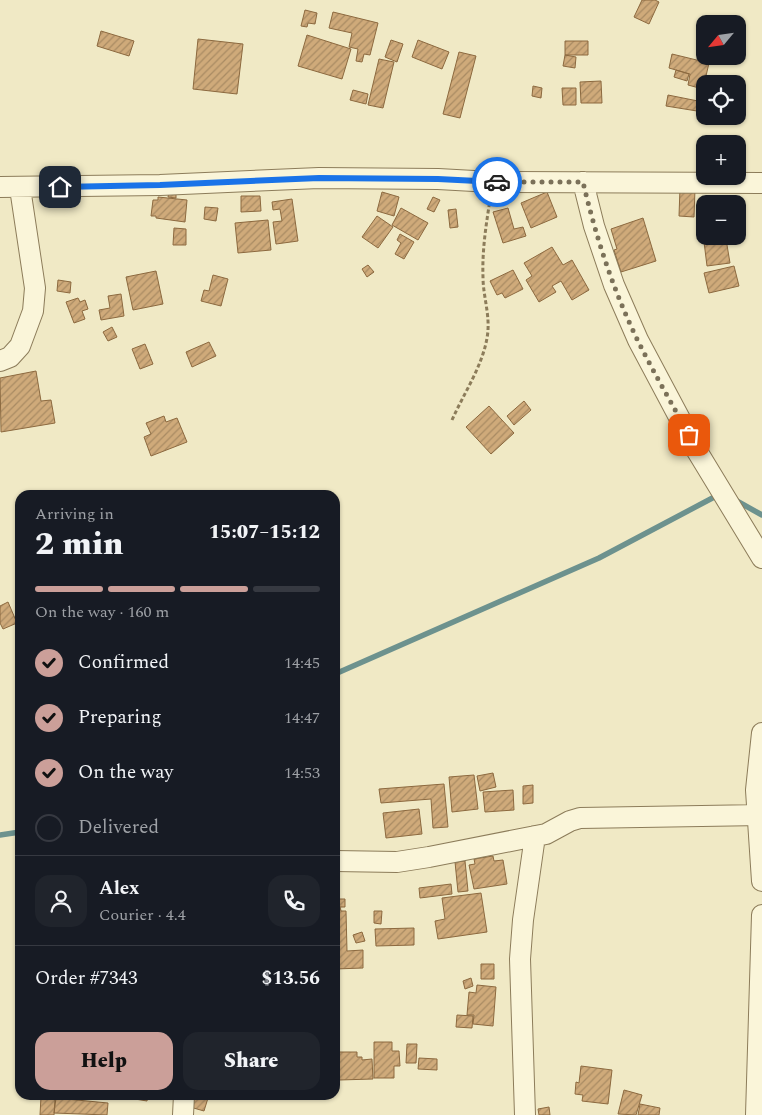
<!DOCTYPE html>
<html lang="en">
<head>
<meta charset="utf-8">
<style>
  :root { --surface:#171b24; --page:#20242c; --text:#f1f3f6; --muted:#9ea1a6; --line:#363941; --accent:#cb9f99 }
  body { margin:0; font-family:Spectral,serif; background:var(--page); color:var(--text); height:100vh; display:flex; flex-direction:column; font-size:19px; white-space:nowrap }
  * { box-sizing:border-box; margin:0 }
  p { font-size:16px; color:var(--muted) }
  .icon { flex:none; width:28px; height:28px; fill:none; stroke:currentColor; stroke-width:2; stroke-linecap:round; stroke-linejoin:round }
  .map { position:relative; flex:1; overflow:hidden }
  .details { position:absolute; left:15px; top:490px; width:325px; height:610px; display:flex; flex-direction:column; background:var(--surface); border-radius:15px; box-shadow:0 1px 4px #0004 }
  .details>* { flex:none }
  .needle { width:32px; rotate:241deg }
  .controls { position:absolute; left:696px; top:15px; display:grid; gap:10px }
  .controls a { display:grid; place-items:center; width:50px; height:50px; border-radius:10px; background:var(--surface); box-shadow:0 1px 4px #0004; font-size:25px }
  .pin { position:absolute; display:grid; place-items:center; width:42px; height:42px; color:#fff; margin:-21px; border-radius:10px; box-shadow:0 2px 8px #0006 }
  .courier { position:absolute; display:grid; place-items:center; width:50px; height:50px; margin:-25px; border:4px solid #1a73e8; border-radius:50%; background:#fff; color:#222; box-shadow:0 1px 6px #0007 }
  .headline em { font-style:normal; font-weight:800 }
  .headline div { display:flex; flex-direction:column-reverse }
  .headline { display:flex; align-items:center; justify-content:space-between; height:85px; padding:0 20px }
  h1 { font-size:32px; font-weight:800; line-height:38px }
  .bar { display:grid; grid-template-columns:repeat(4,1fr); gap:8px 5px; align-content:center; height:60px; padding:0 20px }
  .bar i { height:6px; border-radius:4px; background:var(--line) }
  .bar .on { background:var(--accent) }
  .bar p { grid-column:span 4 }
  .line { display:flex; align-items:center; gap:12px; padding:0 20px; border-top:1px solid var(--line) }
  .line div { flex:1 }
  .round { display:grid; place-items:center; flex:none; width:52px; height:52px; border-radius:15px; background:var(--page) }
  ol { padding:0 20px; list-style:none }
  li { display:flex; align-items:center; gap:15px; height:55px }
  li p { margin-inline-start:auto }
  li .icon { padding:5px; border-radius:50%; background:var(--accent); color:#111; stroke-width:4 }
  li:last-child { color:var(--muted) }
  li i { width:28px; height:28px; border:2px solid var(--line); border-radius:50% }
  .primary-button { display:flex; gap:10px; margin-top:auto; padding:10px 20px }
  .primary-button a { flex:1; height:58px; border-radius:15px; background:var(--accent); color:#111; font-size:20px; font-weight:800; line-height:58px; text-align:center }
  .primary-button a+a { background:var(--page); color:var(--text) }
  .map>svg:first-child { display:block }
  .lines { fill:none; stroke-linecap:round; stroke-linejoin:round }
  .stream { stroke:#6d928e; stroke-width:5.5 }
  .building { fill:url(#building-hatch); stroke:#8c693f }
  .minor-casing { stroke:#8c7c5a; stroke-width:22 }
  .path { stroke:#8c7c5a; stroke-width:3; stroke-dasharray:4 2.5; stroke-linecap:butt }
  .minor { stroke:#faf5d9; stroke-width:20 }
  .done { stroke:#7b7159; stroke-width:5; stroke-dasharray:0 9 }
  .route { stroke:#1a73e8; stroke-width:6 }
</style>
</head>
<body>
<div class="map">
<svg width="762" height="1115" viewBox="0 0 762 1115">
  <defs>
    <pattern id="building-hatch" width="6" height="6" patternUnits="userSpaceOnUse" patternTransform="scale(1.25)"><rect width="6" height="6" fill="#cfaa7a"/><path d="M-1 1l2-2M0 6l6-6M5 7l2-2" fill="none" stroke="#a98b63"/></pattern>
  </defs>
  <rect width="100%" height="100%" fill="#f0e9c5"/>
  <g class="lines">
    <path class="stream" d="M735 500 762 515
      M335 674 599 558 720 494
      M0 835 20 832"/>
  </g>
  <path class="building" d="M642 0H655L659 2 649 24 634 17Z
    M305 10 317 13 315 24 308 23 307 27 301 26Z
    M333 12 378 23 370 55 364 54 362 62 356 61 358 49 349 47 352 33 329 28Z
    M101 31 134 41 129 56 97 46Z
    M307 35 351 49 342 79 298 66Z
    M198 39 243 44 237 94 193 89Z
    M391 40 403 44 397 62 385 57Z
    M418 40 449 52 442 69 412 57Z
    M565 41H588V55H565Z
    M459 52 476 56 460 118 443 114Z
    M672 54 709 63 703 89 688 85 690 74 669 68Z
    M565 55 576 57 575 68 563 66Z
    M379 59 394 62 383 108 368 105Z
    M676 70 689 74 687 81 674 77Z
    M601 81 602 103H581L580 82Z
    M533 86 542 88 541 98 532 96Z
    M562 88H576V105H563Z
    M353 90 368 94 366 104 350 100Z
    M668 95 698 101 697 111 666 106Z
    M680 188 695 189 694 217 679 216Z
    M169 192 176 193V198L168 197Z
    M382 192 399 197 394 216 377 211Z
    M547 192 557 217 531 228 521 203Z
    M241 196H260L261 211 241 212Z
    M158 197 187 200 185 222 156 218V216H151L153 200H158Z
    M433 197 440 200 434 212 427 209Z
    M292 199 298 241 276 244 273 222 282 221 280 209 273 210 272 202Z
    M205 207 218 208 216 221 204 219Z
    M401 208 428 223 418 240 392 225Z
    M508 208 514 229 523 227 526 236 503 243 493 212Z
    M456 209 458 227 450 228 448 210Z
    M377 216 393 227 378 248 362 237Z
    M643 218 656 261 621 272 614 250 617 249 611 229Z
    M268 220 271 250 238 253 235 223Z
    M174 228 186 229V245H173Z
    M400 234 414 242 404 259 395 254 401 243 397 240Z
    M726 239 730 263 707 266 704 242Z
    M552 247 563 265 572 260 589 290 572 300 561 281 552 286 556 292 539 302 526 280 532 276 524 263Z
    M368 265 374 272 367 277 362 269Z
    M734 266 739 286 709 293 704 273Z
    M513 270 523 289 505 298 502 293 497 295 490 281Z
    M156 271 163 304 133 310 126 277Z
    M213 275 228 279 221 306 201 301 204 290 209 291Z
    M58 280 71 282 70 293 57 291Z
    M121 294 124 316 101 320 99 310 110 308 108 296Z
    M78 298 80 302 85 300 88 309 82 311 85 319 74 323 66 302Z
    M112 327 117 337 108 341 103 332Z
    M209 342 216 356 192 367 186 352Z
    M145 344 153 364 140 369 132 349Z
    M36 371 41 401 51 400 55 423 1 432 0 378Z
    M524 401 531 410 514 425 507 416Z
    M489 406 514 433 491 454 466 427Z
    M164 416 166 422 177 418 187 442 151 456 144 437 151 434 146 423Z
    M8 602 17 623 3 629 0 623V606Z
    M493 773 496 787 480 791 477 776Z
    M474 775 478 809 452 812 449 777Z
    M444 784 448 827 433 828 431 799 381 803 379 789Z
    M533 785V803L523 804V786Z
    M513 790 514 810 485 812 483 792Z
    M419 809 422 834 386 838 383 813Z
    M493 856 494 861 503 860 507 884 474 889 469 865 475 864 474 859Z
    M465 861 468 891 458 892 455 862Z
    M451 884 452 894 420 898 419 888Z
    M481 893 487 932 438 939 435 921 445 919 442 898Z
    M335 899H345V907H340L341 911H346L347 951 363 950V968L335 969Z
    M374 911H382L381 924 374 923Z
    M414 928V945L376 946 375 929Z
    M362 932 365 941 356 943 353 935Z
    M481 964H494V979H481Z
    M471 978 473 986 465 989 463 981Z
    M477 985 496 987 493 1026 473 1024 474 1015H467L469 992 476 993Z
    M457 1015 473 1016 472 1028 456 1027Z
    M374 1042H392V1051H399L400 1066H394V1078H374Z
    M407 1044H417L416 1063H406Z
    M338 1052H357V1057H362V1060L372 1059 373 1079 339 1080Z
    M419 1058 437 1059V1070L418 1069Z
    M581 1066 612 1070 608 1104 582 1101 583 1095 575 1094 576 1082 579 1083Z
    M624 1090 642 1095 636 1115 618 1114Z
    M128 1095H154H148L147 1101 135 1099V1096Z
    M194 1095 208 1098 204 1111 190 1107Z
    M41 1097 55 1098 54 1115H40Z
    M56 1098 108 1103 107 1115 54 1113Z
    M640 1104 660 1108 659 1115H638Z
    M549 1107 550 1115H539L538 1109Z"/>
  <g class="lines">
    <defs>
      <path id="minor" d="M583 182 594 226 614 285 638 340 697 451 762 558
        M0 187 160 185 319 178 438 179 492 182 762 183
        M0 361 10 357 20 346 33 311 35 288 20 188
        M762 733 756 790 762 881
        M335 861 397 862 429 857 546 834 570 821 580 818 762 815
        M183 1115 184 1095
        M525 1115 520 959 523 920 535 836
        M756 1115 762 915"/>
    </defs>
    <use href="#minor" class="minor-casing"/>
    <path class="path" d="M452 420C464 393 482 367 487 338 491 317 483 297 483 277 482 251 486 225 490 200"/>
    <use href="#minor" class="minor"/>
  </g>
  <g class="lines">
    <path class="done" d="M497 182H583C596 237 613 290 638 341 654 373 672 404 689 435"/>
    <path class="route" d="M60 187 160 185 319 178 438 179 497 182"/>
  </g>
</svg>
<div class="controls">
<a><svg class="needle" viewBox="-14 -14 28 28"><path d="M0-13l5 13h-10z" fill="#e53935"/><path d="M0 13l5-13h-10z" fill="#9ea1a6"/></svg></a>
<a><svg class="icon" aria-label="locate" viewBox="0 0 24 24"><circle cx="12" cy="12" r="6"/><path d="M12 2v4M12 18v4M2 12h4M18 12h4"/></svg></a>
<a>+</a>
<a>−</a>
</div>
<div class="pin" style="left:689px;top:435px;background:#ea580c"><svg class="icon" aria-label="bag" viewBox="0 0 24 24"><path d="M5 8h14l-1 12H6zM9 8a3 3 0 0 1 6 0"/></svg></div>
<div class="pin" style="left:60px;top:187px;background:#1f2937"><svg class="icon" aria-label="home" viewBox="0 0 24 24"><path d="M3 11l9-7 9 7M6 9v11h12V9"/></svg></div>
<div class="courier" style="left:497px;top:182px"><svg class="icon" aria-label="car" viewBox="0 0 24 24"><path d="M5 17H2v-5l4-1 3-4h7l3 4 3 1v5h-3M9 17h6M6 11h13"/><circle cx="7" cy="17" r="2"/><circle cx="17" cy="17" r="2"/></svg></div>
<section class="details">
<div class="headline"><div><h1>2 min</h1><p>Arriving in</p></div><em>15:07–15:12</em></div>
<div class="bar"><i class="on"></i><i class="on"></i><i class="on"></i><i></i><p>On the way · 160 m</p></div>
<ol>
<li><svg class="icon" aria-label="check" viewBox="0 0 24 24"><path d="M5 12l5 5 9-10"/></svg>Confirmed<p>14:45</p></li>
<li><svg class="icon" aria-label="check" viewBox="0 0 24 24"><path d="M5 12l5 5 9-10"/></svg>Preparing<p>14:47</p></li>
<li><svg class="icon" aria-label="check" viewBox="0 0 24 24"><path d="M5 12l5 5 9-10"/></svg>On the way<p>14:53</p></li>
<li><i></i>Delivered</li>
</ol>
<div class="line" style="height:90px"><a class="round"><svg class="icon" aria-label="person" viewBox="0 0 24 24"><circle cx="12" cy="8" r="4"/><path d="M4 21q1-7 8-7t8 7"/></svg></a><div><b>Alex</b><p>Courier · 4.4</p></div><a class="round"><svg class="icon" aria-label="phone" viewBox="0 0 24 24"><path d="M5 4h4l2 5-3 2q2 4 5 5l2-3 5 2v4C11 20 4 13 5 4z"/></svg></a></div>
<div class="line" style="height:65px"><div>Order #7343</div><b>$13.56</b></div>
<div class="primary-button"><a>Help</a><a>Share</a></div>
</section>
</div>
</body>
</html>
